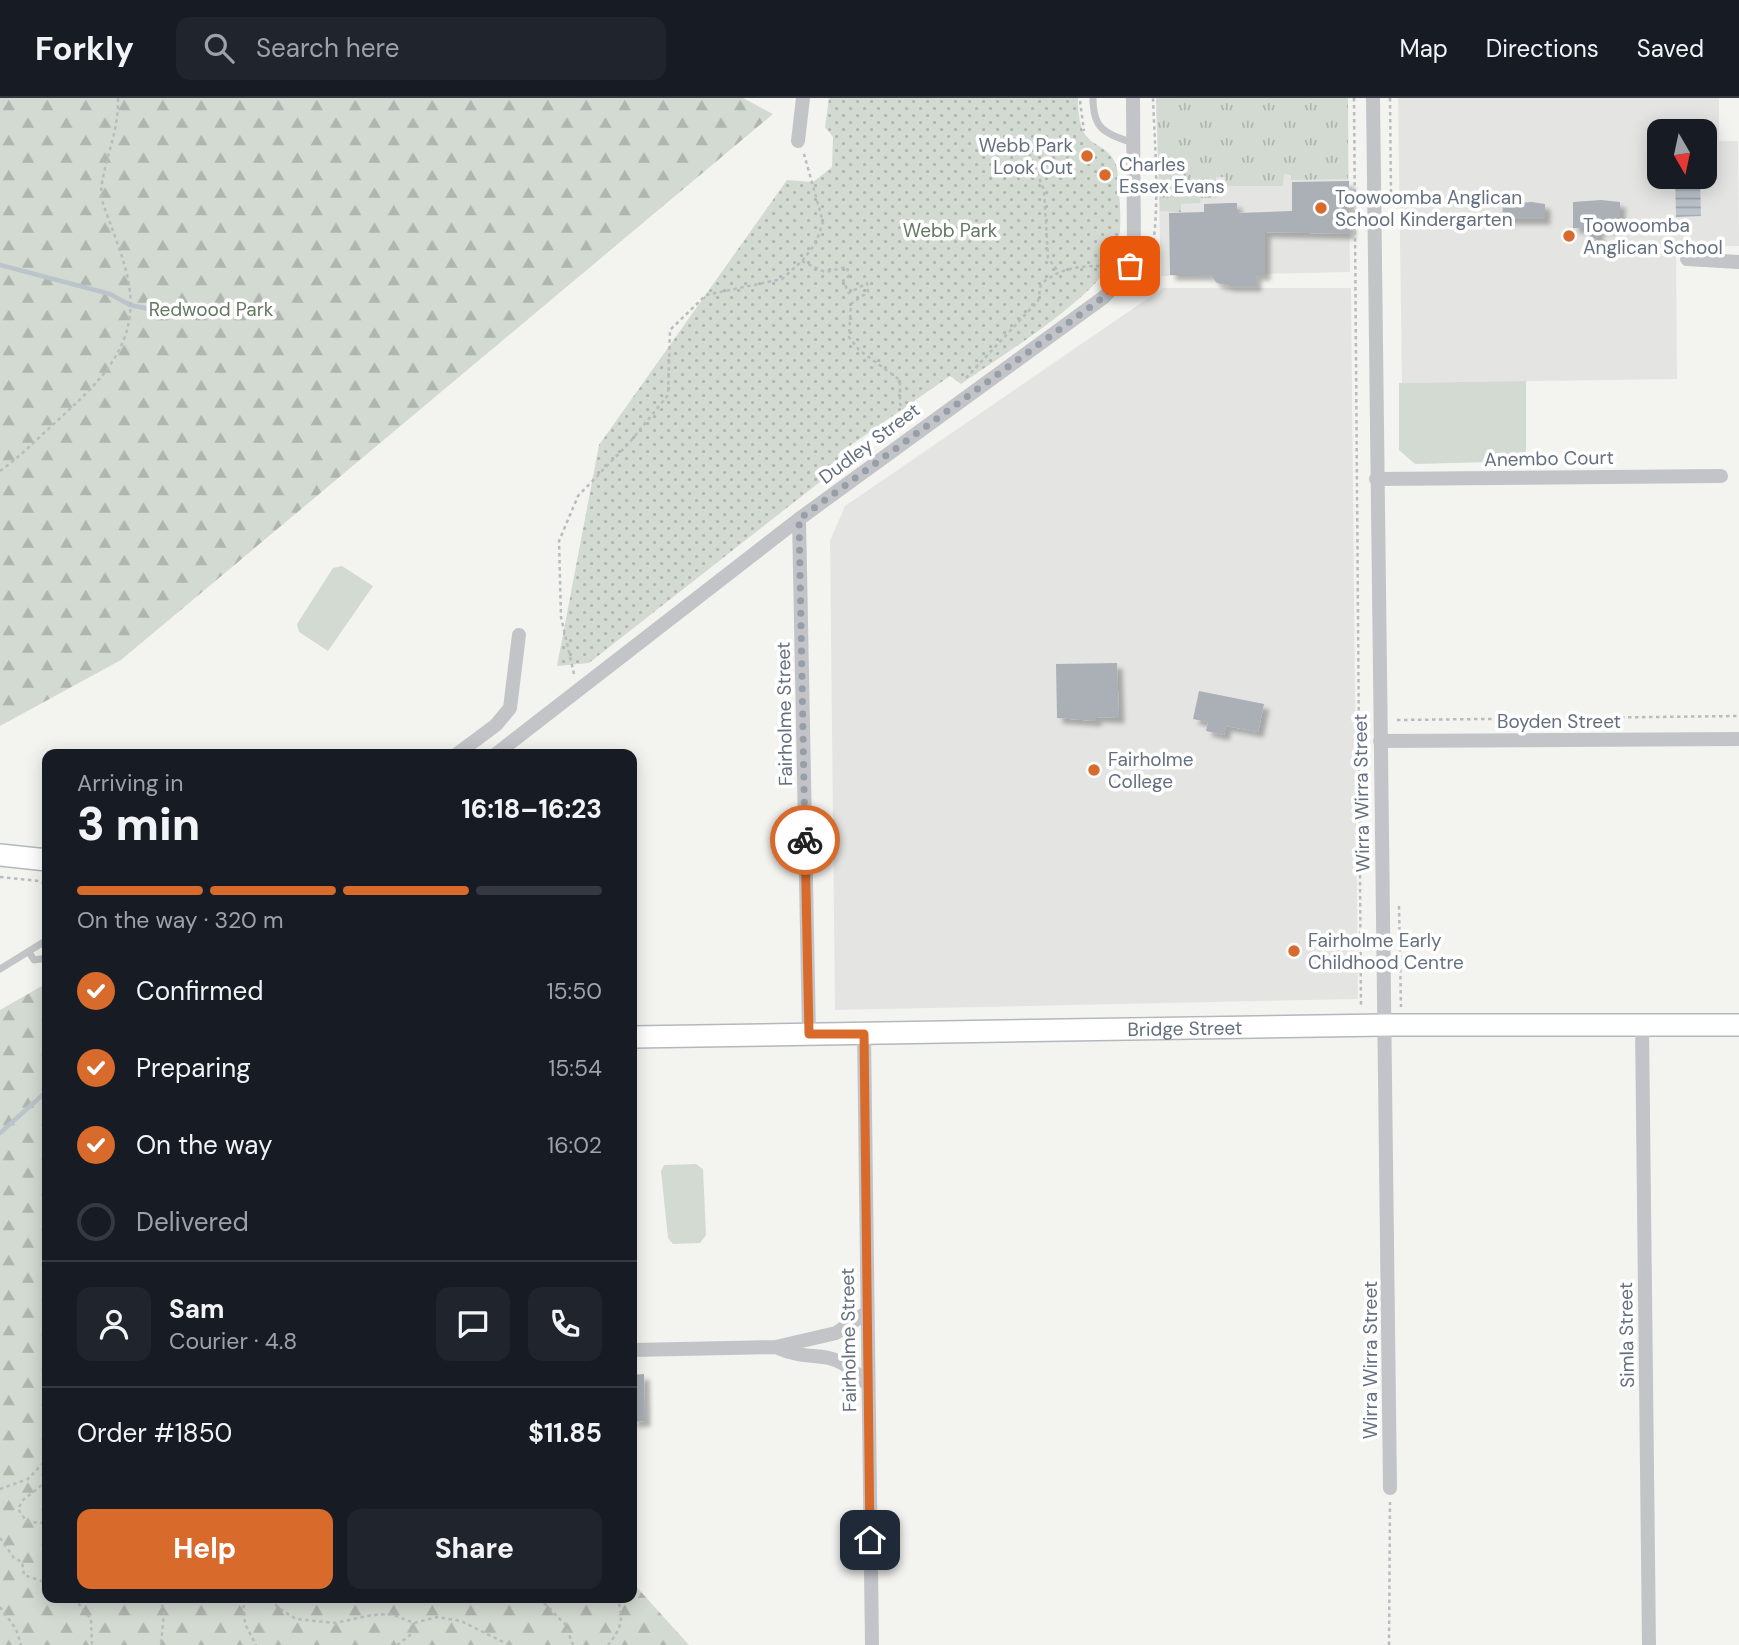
<!DOCTYPE html>
<html lang="en">
<head>
<meta charset="utf-8">
<style>
  :root { --surface:#171b24; --page:#20242c; --text:#f1f3f6; --muted:#9ea1a6; --line:#363941; --accent:#d86a2c }
  body { margin:0; font-family:"DM Sans",sans-serif; background:var(--page); color:var(--text); height:100vh; display:flex; flex-direction:column; font-size:26px; white-space:nowrap }
  * { box-sizing:border-box; margin:0 }
  p { font-size:23px; color:var(--muted) }
  .icon { flex:none; width:38px; height:38px; fill:none; stroke:currentColor; stroke-width:2; stroke-linecap:round; stroke-linejoin:round }
  .map { position:relative; flex:1; overflow:hidden }
  .panel { position:absolute; left:42px; top:651px; width:595px; height:854px; display:flex; flex-direction:column; background:var(--surface); border-radius:14px; box-shadow:0 4px 18px #0003 }
  .panel>* { flex:none }
  .needle { width:46px; rotate:171deg }
  .buttons { position:absolute; left:1647px; top:21px; display:grid; gap:14px }
  .buttons a { display:grid; place-items:center; width:70px; height:70px; border-radius:14px; background:var(--surface); box-shadow:0 4px 18px #0003; font-size:35px }
  .pin { position:absolute; display:grid; place-items:center; width:60px; height:60px; color:#fff; margin:-30px; border-radius:14px; box-shadow:0 4px 10px #0006 }
  .courier { position:absolute; display:grid; place-items:center; width:70px; height:70px; margin:-35px; border:5px solid #d86a2c; border-radius:50%; background:#fff; color:#222; box-shadow:0 2px 9px #0007 }
  .headline em { font-style:normal; font-weight:800 }
  .headline div { display:flex; flex-direction:column-reverse }
  .headline { display:flex; align-items:center; justify-content:space-between; height:119px; padding:0 35px }
  h1 { font-size:46px; font-weight:800; line-height:52px }
  .bar { display:grid; grid-template-columns:repeat(4,1fr); gap:10px 7px; align-content:center; height:84px; padding:0 35px }
  .bar i { height:9px; border-radius:5px; background:var(--line) }
  .bar .selected { background:var(--accent) }
  .bar p { grid-column:span 4 }
  .line { display:flex; align-items:center; gap:18px; padding:0 35px; border-top:2px solid var(--line) }
  .line div { flex:1 }
  .round { display:grid; place-items:center; flex:none; width:74px; height:74px; border-radius:14px; background:var(--page) }
  ol { padding:0 35px; list-style:none }
  li { display:flex; align-items:center; gap:21px; height:77px }
  li p { margin-inline-start:auto }
  li .icon { padding:7px; border-radius:50%; background:var(--accent); color:#fff; stroke-width:4 }
  li:last-child { color:var(--muted) }
  li i { width:38px; height:38px; border:4px solid var(--line); border-radius:50% }
  .button { display:flex; gap:14px; margin-top:auto; padding:14px 35px }
  .button a { flex:1; height:80px; border-radius:14px; background:var(--accent); color:#fff; font-size:28px; font-weight:800; line-height:80px; text-align:center }
  .button a+a { background:var(--page); color:var(--text) }
  header { display:flex; align-items:center; gap:42px; box-sizing:border-box; height:98px; padding:0 35px; background:var(--surface); border-bottom:2px solid var(--line) }
  header strong { font-size:33px }
  nav { display:flex; gap:38px; margin-inline-start:auto; font-size:24px }
  .search { width:490px; height:63px; background:var(--page); display:flex; align-items:center; gap:18px; box-sizing:border-box; padding:0 24px; border-radius:14px; color:var(--muted); font-size:26px }
  .map>svg:first-child { display:block }
  .built { fill:#e4e5e3; fill-rule:evenodd }
  .grass { fill:url(#grass-tufts) }
  .forest { fill:url(#forest-firs) }
  .park { fill:url(#park-dots) }
  .pitch { fill:#d3dad1 }
  .water { fill:url(#water-rules) }
  .lines { fill:none; stroke-linecap:round; stroke-linejoin:round }
  .stream { stroke:#bbc4ca; stroke-width:4.5 }
  .building { fill:#aab0b5; filter:url(#shadow) }
  .secondary-casing { stroke:#b4b7bc; stroke-width:24 }
  .path { stroke:#b9bbbd; stroke-width:2.5; stroke-dasharray:3.5 3.5; stroke-linecap:butt }
  .lane { stroke:#c2c4c8; stroke-width:7 }
  .street { stroke:#c2c4c8; stroke-width:14 }
  .secondary { stroke:#fff; stroke-width:21 }
  .done { stroke:#969ea7; stroke-width:7; stroke-dasharray:0 12.6 }
  .route { stroke:#d86a2c; stroke-width:9 }
  .poi-dot { fill:#d86a2c; stroke:#fff; stroke-width:2.5 }
  .labels { text-anchor:middle; stroke-width:7; stroke-linejoin:round; paint-order:stroke }
  .poi-label { font-size:19px; fill:#64707f; stroke:#fff; text-anchor:start }
  .park-label { font-size:19px; fill:#647763; stroke:#fff }
  .street-label { font-size:19px; fill:#64707f; stroke:#fff }
</style>
</head>
<body>
<header>
<strong>Forkly</strong>
<div class="search"><svg class="icon" aria-label="search" viewBox="0 0 24 24"><circle cx="10" cy="10" r="6"/><path d="M15 15l6 6"/></svg>Search here</div>
<nav><a>Map</a><a>Directions</a><a>Saved</a></nav>
</header>
<div class="map">
<svg width="1739" height="1547" viewBox="0 0 1739 1547">
  <defs>
    <pattern id="grass-tufts" width="24" height="20" patternUnits="userSpaceOnUse" patternTransform="scale(1.75)"><rect width="24" height="20" fill="#d3dad1"/><path d="M3 7l-1-3M5 7V3M7 7l1-3M15 17l-1-3M17 17v-4M19 17l1-3" fill="none" stroke="#afb5af"/></pattern>
    <pattern id="forest-firs" width="22" height="20" patternUnits="userSpaceOnUse" patternTransform="scale(1.75)"><rect width="22" height="20" fill="#d3dad1"/><path d="M5 1l3.5 6h-7zM16 11l3.5 6h-7z" fill="#afb5af"/></pattern>
    <pattern id="park-dots" width="8" height="8" patternUnits="userSpaceOnUse" patternTransform="scale(1.75)"><rect width="8" height="8" fill="#d3dad1"/><path d="M2 2h.1M6 6h.1" fill="none" stroke="#afb5af" stroke-width="1.8" stroke-linecap="round"/></pattern>
    <pattern id="water-rules" width="6" height="5" patternUnits="userSpaceOnUse" patternTransform="scale(1.75)"><rect width="6" height="5" fill="#bbc4ca"/><path d="M0 2.5h6" fill="none" stroke="#9ca4a9"/></pattern>
    <filter id="shadow"><feDropShadow dx="5.5" dy="5.5" stdDeviation="2" flood-color="#0004"/></filter>
  </defs>
  <rect width="100%" height="100%" fill="#f3f4f0"/>
  <path class="built" d="M1156 0H1348L1350 174 1161 178Z
    M1398 0H1719V43H1738L1739 148 1676 149 1677 281 1402 285ZM1659 33H1704V79H1659Z
    M1163 190H1351L1358 901 835 912 830 443 845 408Z"/>
  <path class="grass" d="M1156 0H1348V81L1291 82V77L1284 76 1283 88H1225V79H1216V100H1201L1200 105 1181 106V114L1160 113Z"/>
  <path class="forest" d="M0 0H743L773 16 121 562 0 628Z
    M47 885V1500H632V1484L689 1547H0V912Z"/>
  <path class="park" d="M829 0H1078C1078 59 1105 36 1117 69 1119 96 1124 130 1116 155 1103 196 998 260 961 286L950 278 838 356 839 369 589 565 557 568 599 347 787 82 813 84 832 69 833 39 825 29Z"/>
  <path class="pitch" d="M1526 283V363L1415 366 1399 352V285Z
    M342 468 373 488 328 553 299 534 297 526 333 470Z
    M696 1066 703 1071 706 1137 700 1145 673 1146 668 1140 661 1073 664 1067Z"/>
  <path class="water" d="M1675 79H1700L1701 118 1676 119Z"/>
  <g class="lines">
    <path class="stream" d="M0 167 110 196 130 207 186 219
      M0 1035 47 993"/>
  </g>
  <path class="building" d="M1349 83 1350 136 1265 134V177H1256V188H1230L1217 185 1210 177H1170L1169 115 1204 114V106L1229 105H1237V115L1292 113V84Z
    M1601 102 1620 104V130L1598 131V140H1589L1588 130H1573V104Z
    M1532 104 1545 106V121H1502L1503 106Z
    M1117 565 1119 620 1096 619V623L1057 620 1056 566Z
    M1199 593 1264 606 1258 634 1226 628 1224 637 1206 633 1208 624 1193 621Z
    M644 1276 645 1323 632 1324V1277Z"/>
  <g class="lines">
    <defs>
      <g id="secondary">
        <path d="M0 757 47 762"/>
        <path id="s1" d="M632 939 1384 927H1739"/>
      </g>
    </defs>
    <use href="#secondary" class="secondary-casing"/>
    <path class="path" d="M1354 0 1361 907
      M1390 0 1391 98
      M1080 3 1084 33
      M1029 55 1044 92 1048 160 1057 172
      M802 163 825 174 847 169 849 178 843 183 849 195 867 185 868 194 851 206 849 239 859 252 900 282V306L910 322
      M1140 183C1165 155 1154 40 1153 0
      M966 280 1038 203 1041 186C1064 167 1085 168 1113 168
      M0 373C21 358 38 340 57 323 98 285 139 249 129 187 124 157 110 128 101 99 101 67 119 38 118 0
      M574 576 561 519 559 443 578 398 630 344 668 297 670 232 706 197 782 181 802 163 816 145 823 124 804 56
      M1397 622 1739 618
      M0 779 39 783 47 787
      M1399 808 1401 909
      M47 910V918
      M47 936V945
      M47 1383 23 1402 18 1411 27 1424 47 1425
      M0 1391 28 1381 47 1361
      M0 1440 14 1460 22 1464 24 1477 47 1485
      M74 1500 91 1521 92 1547
      M160 1500 164 1514 161 1547
      M243 1500 245 1526 256 1547
      M272 1500 277 1509 296 1521 335 1525 372 1517 391 1516 414 1525 437 1519 461 1523 509 1547
      M539 1500 565 1526 573 1547
      M608 1500 618 1502C624 1522 621 1531 608 1547
      M0 1509 16 1531 21 1547
      M397 1547 413 1535 414 1525
      M1389 1547 1390 1404"/>
    <path class="lane" d="M1093 0C1093 32 1105 35 1133 45
      M29 854 34 862 47 860
      M0 871 47 842"/>
    <path class="street" d="M1373 0 1390 1390
      M798 43 803 0
      M1687 161 1739 164
      M1376 381 1721 378
      M799 421 809 936
      M1380 643 1739 641
      M457 656 496 627 510 610 519 537
      M496 656 799 421 1104 199 1124 178 1134 157 1133 0
      M1642 927 1649 1547
      M864 936 872 1547
      M776 1249C818 1268 828 1244 867 1286
      M632 1252 776 1249 836 1235 866 1215"/>
    <use href="#secondary" class="secondary"/>
  </g>
  <g class="lines">
    <path class="done" d="M805 742 799 421 1104 199 1130 168"/>
    <path class="route" d="M805 742 809 936H864L870 1442"/>
  </g>
  <g class="poi-dot">
    <circle cx="1087" cy="58" r="7"/>
    <circle cx="1105" cy="77" r="7"/>
    <circle cx="1321" cy="110" r="7"/>
    <circle cx="1569" cy="138" r="7"/>
    <circle cx="1094" cy="672" r="7"/>
    <circle cx="1294" cy="853" r="7"/>
  </g>
  <g class="labels">
    <g class="poi-label">
      <text x="1073" y="54" text-anchor="end">Webb Park<tspan x="1073" dy="22">Look Out</tspan></text>
      <text x="1119" y="73">Charles<tspan x="1119" dy="22">Essex Evans</tspan></text>
      <text x="1335" y="106">Toowoomba Anglican<tspan x="1335" dy="22">School Kindergarten</tspan></text>
      <text x="1583" y="134">Toowoomba<tspan x="1583" dy="22">Anglican School</tspan></text>
      <text x="1108" y="668">Fairholme<tspan x="1108" dy="22">College</tspan></text>
      <text x="1308" y="849">Fairholme Early<tspan x="1308" dy="22">Childhood Centre</tspan></text>
    </g>
    <g class="park-label">
      <text x="950" y="139">Webb Park</text>
      <text x="211" y="218">Redwood Park</text>
    </g>
    <g class="street-label">
      <text transform="translate(869 345) rotate(-37)" y="7">Dudley Street</text>
      <text transform="translate(1549 360) rotate(-1)" y="7">Anembo Court</text>
      <text transform="translate(784 616) rotate(-91)" y="7">Fairholme Street</text>
      <text x="1559" y="630">Boyden Street</text>
      <text transform="translate(1361 695) rotate(-91)" y="7">Wirra Wirra Street</text>
      <text dy="7" stroke="none"><textPath href="#s1" startOffset="553">Bridge Street</textPath></text>
      <text transform="translate(1626 1237) rotate(-91)" y="7">Simla Street</text>
      <text transform="translate(848 1242) rotate(-91)" y="7">Fairholme Street</text>
      <text transform="translate(1370 1262) rotate(-90)" y="7">Wirra Wirra Street</text>
    </g>
  </g>
</svg>
<div class="buttons">
<a><svg class="needle" viewBox="-14 -14 28 28"><path d="M0-13l5 13h-10z" fill="#e53935"/><path d="M0 13l5-13h-10z" fill="#9ea1a6"/></svg></a>
</div>
<div class="pin" style="left:1130px;top:168px;background:#ea580c"><svg class="icon" aria-label="bag" viewBox="0 0 24 24"><path d="M5 8h14l-1 12H6zM9 8a3 3 0 0 1 6 0"/></svg></div>
<div class="pin" style="left:870px;top:1442px;background:#1f2937"><svg class="icon" aria-label="home" viewBox="0 0 24 24"><path d="M3 11l9-7 9 7M6 9v11h12V9"/></svg></div>
<div class="courier" style="left:805px;top:742px"><svg class="icon" aria-label="bike" viewBox="0 0 24 24"><circle cx="6" cy="16" r="4"/><circle cx="18" cy="16" r="4"/><path d="M6 16l4-8h5l3 8M10 8l3 8H6M13 5h3"/></svg></div>
<section class="panel">
<div class="headline"><div><h1>3 min</h1><p>Arriving in</p></div><em>16:18–16:23</em></div>
<div class="bar"><i class="selected"></i><i class="selected"></i><i class="selected"></i><i></i><p>On the way · 320 m</p></div>
<ol>
<li><svg class="icon" aria-label="check" viewBox="0 0 24 24"><path d="M5 12l5 5 9-10"/></svg>Confirmed<p>15:50</p></li>
<li><svg class="icon" aria-label="check" viewBox="0 0 24 24"><path d="M5 12l5 5 9-10"/></svg>Preparing<p>15:54</p></li>
<li><svg class="icon" aria-label="check" viewBox="0 0 24 24"><path d="M5 12l5 5 9-10"/></svg>On the way<p>16:02</p></li>
<li><i></i>Delivered</li>
</ol>
<div class="line" style="height:126px"><a class="round"><svg class="icon" aria-label="person" viewBox="0 0 24 24"><circle cx="12" cy="8" r="4"/><path d="M4 21q1-7 8-7t8 7"/></svg></a><div><b>Sam</b><p>Courier · 4.8</p></div><a class="round"><svg class="icon" aria-label="chat" viewBox="0 0 24 24"><path d="M4 5h16v11H9l-5 4z"/></svg></a><a class="round"><svg class="icon" aria-label="phone" viewBox="0 0 24 24"><path d="M5 4h4l2 5-3 2q2 4 5 5l2-3 5 2v4C11 20 4 13 5 4z"/></svg></a></div>
<div class="line" style="height:91px"><div>Order #1850</div><b>$11.85</b></div>
<div class="button"><a>Help</a><a>Share</a></div>
</section>
</div>
</body>
</html>
